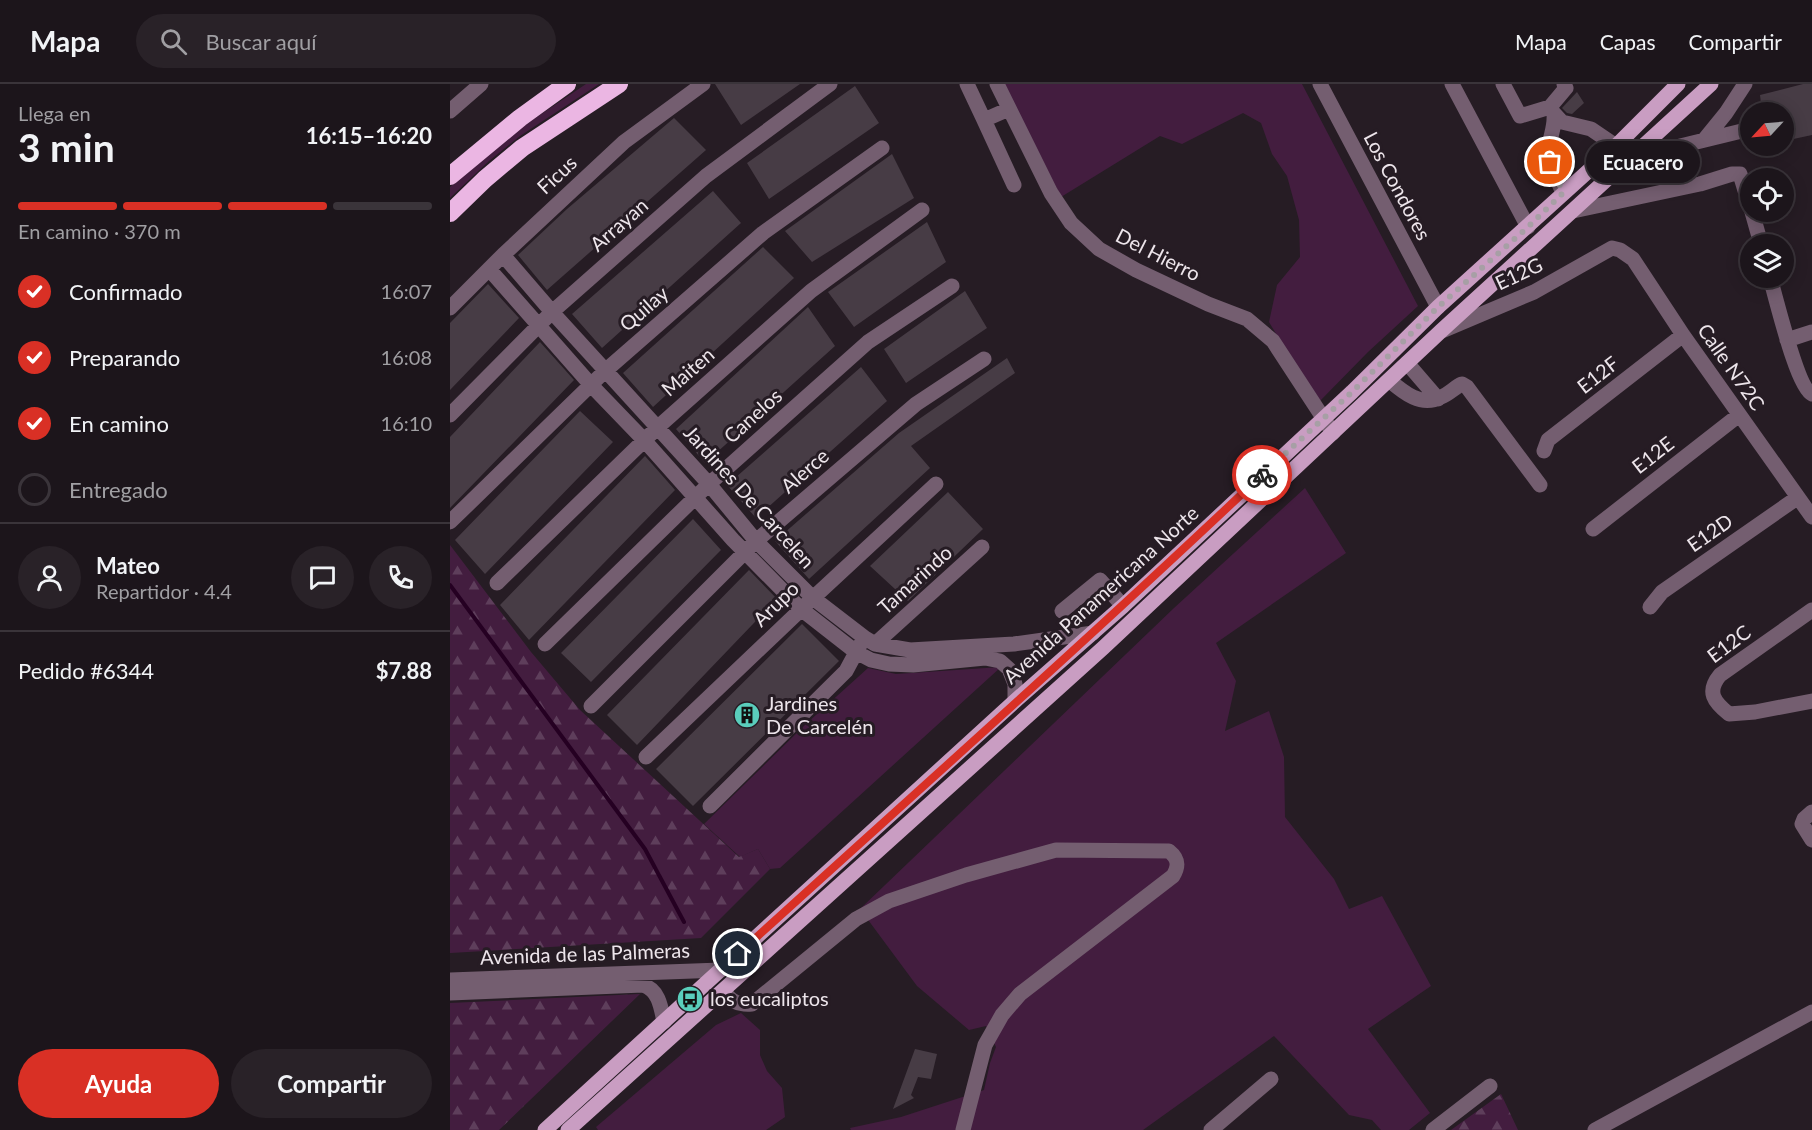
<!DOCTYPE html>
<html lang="es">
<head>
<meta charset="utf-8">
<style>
  :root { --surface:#1c151b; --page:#292228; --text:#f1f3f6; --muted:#a09fa3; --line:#3a343a; --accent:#d93025 }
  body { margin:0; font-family:Lato,sans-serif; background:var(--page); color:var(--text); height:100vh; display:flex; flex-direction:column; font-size:22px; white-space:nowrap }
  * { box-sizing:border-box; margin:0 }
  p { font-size:20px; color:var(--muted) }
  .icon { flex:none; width:33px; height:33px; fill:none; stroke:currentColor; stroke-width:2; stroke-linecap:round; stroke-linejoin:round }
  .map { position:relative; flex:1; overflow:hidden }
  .drawer { display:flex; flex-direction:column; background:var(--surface); width:450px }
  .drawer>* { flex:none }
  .needle { width:39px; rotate:244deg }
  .tools { position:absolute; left:1290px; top:18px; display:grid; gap:12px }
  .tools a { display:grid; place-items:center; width:54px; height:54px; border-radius:50%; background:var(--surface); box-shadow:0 3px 15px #0003,0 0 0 2px var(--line); font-size:30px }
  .pin { position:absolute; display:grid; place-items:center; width:51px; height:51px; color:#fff; margin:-26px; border:3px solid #fff; border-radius:50%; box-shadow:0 2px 6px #0007 }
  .courier { position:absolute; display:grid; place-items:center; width:60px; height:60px; margin:-30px; border:4px solid #d93025; border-radius:50%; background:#fff; color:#222; box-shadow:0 2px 8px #0007 }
  .bubble { position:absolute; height:42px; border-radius:21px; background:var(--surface); box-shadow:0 3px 15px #0003,0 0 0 2px var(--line); font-size:20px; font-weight:700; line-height:42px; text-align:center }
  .summary em { font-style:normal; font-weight:700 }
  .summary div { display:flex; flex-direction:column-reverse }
  .summary { display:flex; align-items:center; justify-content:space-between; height:102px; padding:0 18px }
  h1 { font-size:39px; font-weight:700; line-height:45px }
  .bar { display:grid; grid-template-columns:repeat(4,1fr); gap:9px 6px; align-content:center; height:72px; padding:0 18px }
  .bar i { height:8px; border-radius:4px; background:var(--line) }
  .bar .current { background:var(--accent) }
  .bar p { grid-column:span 4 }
  .line { display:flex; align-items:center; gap:15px; padding:0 18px; border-top:2px solid var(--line) }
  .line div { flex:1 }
  .round { display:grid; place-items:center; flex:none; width:63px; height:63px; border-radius:32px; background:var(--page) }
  ol { padding:0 18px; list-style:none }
  li { display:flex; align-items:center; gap:18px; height:66px }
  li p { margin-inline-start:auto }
  li .icon { padding:6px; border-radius:50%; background:var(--accent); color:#fff; stroke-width:4 }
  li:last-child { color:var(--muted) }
  li i { width:33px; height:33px; border:3px solid var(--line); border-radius:50% }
  .button { display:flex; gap:12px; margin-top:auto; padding:12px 18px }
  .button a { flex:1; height:69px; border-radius:36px; background:var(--accent); color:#fff; font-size:24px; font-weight:700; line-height:69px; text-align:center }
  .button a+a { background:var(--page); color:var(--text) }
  header { display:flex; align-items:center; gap:36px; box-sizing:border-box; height:84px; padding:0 30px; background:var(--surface); border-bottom:2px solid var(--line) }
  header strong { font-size:28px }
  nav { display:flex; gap:33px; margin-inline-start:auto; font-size:21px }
  .search { width:420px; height:54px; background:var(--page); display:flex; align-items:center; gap:15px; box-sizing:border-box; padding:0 21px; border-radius:33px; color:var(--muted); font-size:22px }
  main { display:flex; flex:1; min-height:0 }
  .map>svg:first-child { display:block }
  .grass { fill:#431d3f }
  .forest { fill:url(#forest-firs) }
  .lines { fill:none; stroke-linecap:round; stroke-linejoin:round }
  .stream { stroke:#250022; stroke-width:4 }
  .building { fill:#473c45 }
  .minor { stroke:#745e70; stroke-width:15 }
  .major { stroke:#c99dc2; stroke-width:15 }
  .highway { stroke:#ebb6e3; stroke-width:18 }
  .done { stroke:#a79fa5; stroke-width:6; stroke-dasharray:0 10.8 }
  .route { stroke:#d93025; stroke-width:8 }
  .labels { text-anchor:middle; stroke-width:6; stroke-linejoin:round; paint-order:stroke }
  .street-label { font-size:20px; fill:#ede5eb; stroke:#261c24 }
  .poi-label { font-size:20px; fill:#ede5eb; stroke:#261c24; text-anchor:start }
</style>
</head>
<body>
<header>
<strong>Mapa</strong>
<div class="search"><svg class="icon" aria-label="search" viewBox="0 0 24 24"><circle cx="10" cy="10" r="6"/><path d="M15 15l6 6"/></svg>Buscar aquí</div>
<nav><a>Mapa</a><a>Capas</a><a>Compartir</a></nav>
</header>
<main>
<section class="drawer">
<div class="summary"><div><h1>3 min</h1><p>Llega en</p></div><em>16:15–16:20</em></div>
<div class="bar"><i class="current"></i><i class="current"></i><i class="current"></i><i></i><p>En camino · 370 m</p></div>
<ol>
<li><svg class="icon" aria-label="check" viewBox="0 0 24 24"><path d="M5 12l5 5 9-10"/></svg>Confirmado<p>16:07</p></li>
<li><svg class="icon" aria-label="check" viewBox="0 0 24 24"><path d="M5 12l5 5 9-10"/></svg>Preparando<p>16:08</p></li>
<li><svg class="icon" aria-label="check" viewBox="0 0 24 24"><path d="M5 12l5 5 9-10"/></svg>En camino<p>16:10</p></li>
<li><i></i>Entregado</li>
</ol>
<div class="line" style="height:108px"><a class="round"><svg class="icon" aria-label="person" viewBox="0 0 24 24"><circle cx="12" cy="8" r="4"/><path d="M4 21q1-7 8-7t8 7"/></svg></a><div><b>Mateo</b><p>Repartidor · 4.4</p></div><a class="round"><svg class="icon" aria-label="chat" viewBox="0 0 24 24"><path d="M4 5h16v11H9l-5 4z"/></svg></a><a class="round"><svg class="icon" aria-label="phone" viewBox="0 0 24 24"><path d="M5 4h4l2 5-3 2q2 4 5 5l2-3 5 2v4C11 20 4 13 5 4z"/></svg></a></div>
<div class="line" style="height:78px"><div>Pedido #6344</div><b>$7.88</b></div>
<div class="button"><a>Ayuda</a><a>Compartir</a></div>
</section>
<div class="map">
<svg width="1362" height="1046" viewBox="0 0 1362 1046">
  <defs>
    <pattern id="forest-firs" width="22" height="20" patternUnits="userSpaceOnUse" patternTransform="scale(1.5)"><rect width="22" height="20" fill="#431d3f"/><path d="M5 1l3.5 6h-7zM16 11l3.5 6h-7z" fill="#5e3e5b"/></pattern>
  </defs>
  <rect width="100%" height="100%" fill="#261c24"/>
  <path class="grass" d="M136 0H149L70 52 39 77 0 114V103L48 59Z
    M553 0H852L968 222 918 268 868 319 819 238 827 201 850 173 849 136 837 92 822 70 811 39 793 29 732 60 710 52 611 113Z
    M855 404 896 469 766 559 786 597 775 647 819 627 834 673 835 733 884 795 899 825 932 812 981 902 918 945 980 1029 959 1046H931L922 1036 899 1031 824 952 693 1046H401L400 1044 451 1033 534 1006 540 979 546 963 536 942 519 946 467 902 410 825 724 524Z
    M551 583 330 784 320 785 308 765 290 773 254 740 356 640 418 584 446 590Z
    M291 929 310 946V971L317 987 332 1004 335 1033 316 1046H148L146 1043 266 941Z"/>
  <path class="forest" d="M0 461 81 568 130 626 289 773 308 765 320 785 251 854 0 869Z
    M190 910 49 1046H0V919Z
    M1051 1010 1068 1046H1001Z"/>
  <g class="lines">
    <path class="stream" d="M0 501 195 765 234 838"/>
  </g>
  <path class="building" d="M265 0H350L291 41Z
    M1353 0H1362V51L1334 57V28H1312L1310 11Z
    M405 2 429 39 319 115 297 79Z
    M1127 8 1134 19 1122 30 1117 29 1112 24Z
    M224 34 256 66 97 206 68 171 117 125Z
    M442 70 464 114 362 178 335 147Z
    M263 107 291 139 152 264 122 230Z
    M477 138 496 178 404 243 378 208Z
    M313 163 344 194 203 323 173 289Z
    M38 200 69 234 0 306V239Z
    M515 207 537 244 456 299 434 265Z
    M358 223 385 262 255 379 226 345Z
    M90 258 124 296 0 424V353Z
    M557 274 565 289 461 362 480 384 359 495 325 457 449 349Z
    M411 283 437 317 306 434 277 401Z
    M130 327 163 358 35 490 5 456Z
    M195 372 225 406 79 556 50 521Z
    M498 408 533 445 458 517 420 482Z
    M243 435 271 466 141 598 111 569Z
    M299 486 327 515 187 661 157 631Z
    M352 540 389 577 243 722 206 685Z
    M465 965 487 970 481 995 468 993 461 1011 464 1014 443 1025Z"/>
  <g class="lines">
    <path class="minor" d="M517 0 534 36
      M547 0 601 109 621 139 649 165 686 186 758 220 797 235 823 257 883 349
      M870 0 988 223
      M1002 0 1078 143
      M1053 0 1070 32 1100 23 1116 4 1114 0
      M559 25 534 36 564 101
      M1101 26 1112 38 1141 45 1166 62
      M0 27 31 0
      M1104 31C1105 43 1100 52 1099 64 1098 80 1107 94 1113 109
      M1254 56 1276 29 1295 0
      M1181 74 1300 45
      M1123 127 1250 100 1282 90H1290L1300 123
      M1302 128 1311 160
      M53 171 102 228 259 400 306 457 363 514 415 554 425 560 460 566 564 560 643 549
      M39 185 141 301 194 356 283 456 351 525 406 568 421 576 439 580 463 581 535 574 550 577 559 585 565 600V617
      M1320 194C1326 213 1347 304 1362 310
      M0 224 53 171 174 58 253 0
      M994 246 1084 208 1162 164 1170 166 1183 175 1233 251 1362 433
      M1337 256 1362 248
      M957 279 988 315
      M939 296C954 309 971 323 991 313 999 310 1005 303 1012 300L1017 303 1090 401
      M0 331 102 228 256 92 380 0
      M1094 367 1098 356 1233 251
      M0 438 155 287 313 149 432 64
      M1143 445 1289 331
      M47 499 208 343 361 207 472 126
      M1200 523 1212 508 1347 414
      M1362 526 1270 591C1256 608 1264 618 1279 630L1305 628 1362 617
      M612 527 650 496 673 522
      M95 560 259 400 418 258 502 202
      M425 560 532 463
      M141 622 306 457 466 320 534 275
      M196 673 363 514 486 400
      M260 722 396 587 410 561
      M1362 728 1354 735 1352 740 1362 756
      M0 896 271 886
      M273 907C282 918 288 921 302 920L406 835 439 817 516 791 606 766 719 767C729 775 729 782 723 792L570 910 552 931 535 961 513 1046
      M0 909 193 901C209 906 211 923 214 938
      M761 1046 821 995
      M983 1046 1040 1002
      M1145 1046 1362 928"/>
    <path class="major" d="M95 1046 565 617 673 522 902 308 988 223 1166 62 1228 0
      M118 1046 653 564 991 247 1261 0"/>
    <path class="highway" d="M0 92 70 34 117 0
      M0 129 35 95 72 64 169 0"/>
  </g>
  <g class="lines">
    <path class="done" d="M812 391 902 308 988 223 1078 143 1113 109 1100 78"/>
    <path class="route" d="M288 870C463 711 640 554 812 391"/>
  </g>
  <defs>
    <symbol id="building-disc" viewBox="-11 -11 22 22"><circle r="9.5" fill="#5acebc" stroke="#261c24"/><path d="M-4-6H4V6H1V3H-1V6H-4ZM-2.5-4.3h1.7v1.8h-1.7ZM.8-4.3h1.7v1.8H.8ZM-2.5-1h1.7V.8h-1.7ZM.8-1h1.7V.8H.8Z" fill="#111"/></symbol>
    <symbol id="bus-disc" viewBox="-11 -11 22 22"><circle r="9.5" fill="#5acebc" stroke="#261c24"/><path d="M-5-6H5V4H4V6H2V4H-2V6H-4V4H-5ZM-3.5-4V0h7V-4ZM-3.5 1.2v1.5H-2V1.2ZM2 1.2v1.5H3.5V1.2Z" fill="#111"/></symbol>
  </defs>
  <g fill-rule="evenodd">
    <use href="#building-disc" x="282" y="616" width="30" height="30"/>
    <use href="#bus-disc" x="225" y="900" width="30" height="30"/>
  </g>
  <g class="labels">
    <g class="street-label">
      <text transform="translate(107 91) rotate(-43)" y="7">Ficus</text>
      <text transform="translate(947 102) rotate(62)" y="7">Los Condores</text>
      <text transform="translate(169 141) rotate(-41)" y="7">Arrayan</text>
      <text transform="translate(708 171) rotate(27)" y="7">Del Hierro</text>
      <text transform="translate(1069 190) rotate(-25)" y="7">E12G</text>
      <text transform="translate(194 225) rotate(-41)" y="7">Quilay</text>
      <text transform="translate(1281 283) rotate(55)" y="7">Calle N72C</text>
      <text transform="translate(238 288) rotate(-41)" y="7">Maiten</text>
      <text transform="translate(1148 291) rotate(-38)" y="7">E12F</text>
      <text transform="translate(303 332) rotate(-42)" y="7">Canelos</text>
      <text transform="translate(1203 371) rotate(-38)" y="7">E12E</text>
      <text transform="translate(355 387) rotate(-41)" y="7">Alerce</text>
      <text transform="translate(299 413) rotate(48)" y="7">Jardines De Carcelen</text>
      <text transform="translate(1260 449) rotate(-35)" y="7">E12D</text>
      <text transform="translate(465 496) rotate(-42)" y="7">Tamarindo</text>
      <text transform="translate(651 511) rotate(-42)" y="7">Avenida Panamericana Norte</text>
      <text transform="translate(326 520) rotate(-44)" y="7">Arupo</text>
      <text transform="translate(1279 560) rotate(-37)" y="7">E12C</text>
      <text transform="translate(135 870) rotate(-2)" y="7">Avenida de las Palmeras</text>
    </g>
    <g class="poi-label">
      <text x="316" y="627">Jardines<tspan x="316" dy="23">De Carcelén</tspan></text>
      <text x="260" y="922">los eucaliptos</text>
    </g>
  </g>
</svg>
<div class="tools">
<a><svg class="needle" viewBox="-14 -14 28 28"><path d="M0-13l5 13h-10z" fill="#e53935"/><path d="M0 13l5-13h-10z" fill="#a09fa3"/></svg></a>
<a><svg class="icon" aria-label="locate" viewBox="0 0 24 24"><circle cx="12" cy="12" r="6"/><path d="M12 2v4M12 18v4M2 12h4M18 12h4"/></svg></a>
<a><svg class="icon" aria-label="layers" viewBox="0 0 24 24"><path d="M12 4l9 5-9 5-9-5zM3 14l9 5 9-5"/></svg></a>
</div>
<div class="pin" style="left:1100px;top:78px;background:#ea580c"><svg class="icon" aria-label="bag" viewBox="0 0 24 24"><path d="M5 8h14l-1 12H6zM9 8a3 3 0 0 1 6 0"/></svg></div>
<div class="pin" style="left:288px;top:870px;background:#1f2937"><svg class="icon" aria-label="home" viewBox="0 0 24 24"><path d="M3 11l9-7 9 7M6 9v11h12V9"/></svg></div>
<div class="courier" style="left:812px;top:391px"><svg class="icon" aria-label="bike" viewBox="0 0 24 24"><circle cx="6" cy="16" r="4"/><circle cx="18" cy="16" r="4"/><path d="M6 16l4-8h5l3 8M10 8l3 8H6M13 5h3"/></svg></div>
<div class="bubble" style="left:1136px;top:57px;width:114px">Ecuacero</div>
</div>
</main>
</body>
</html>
